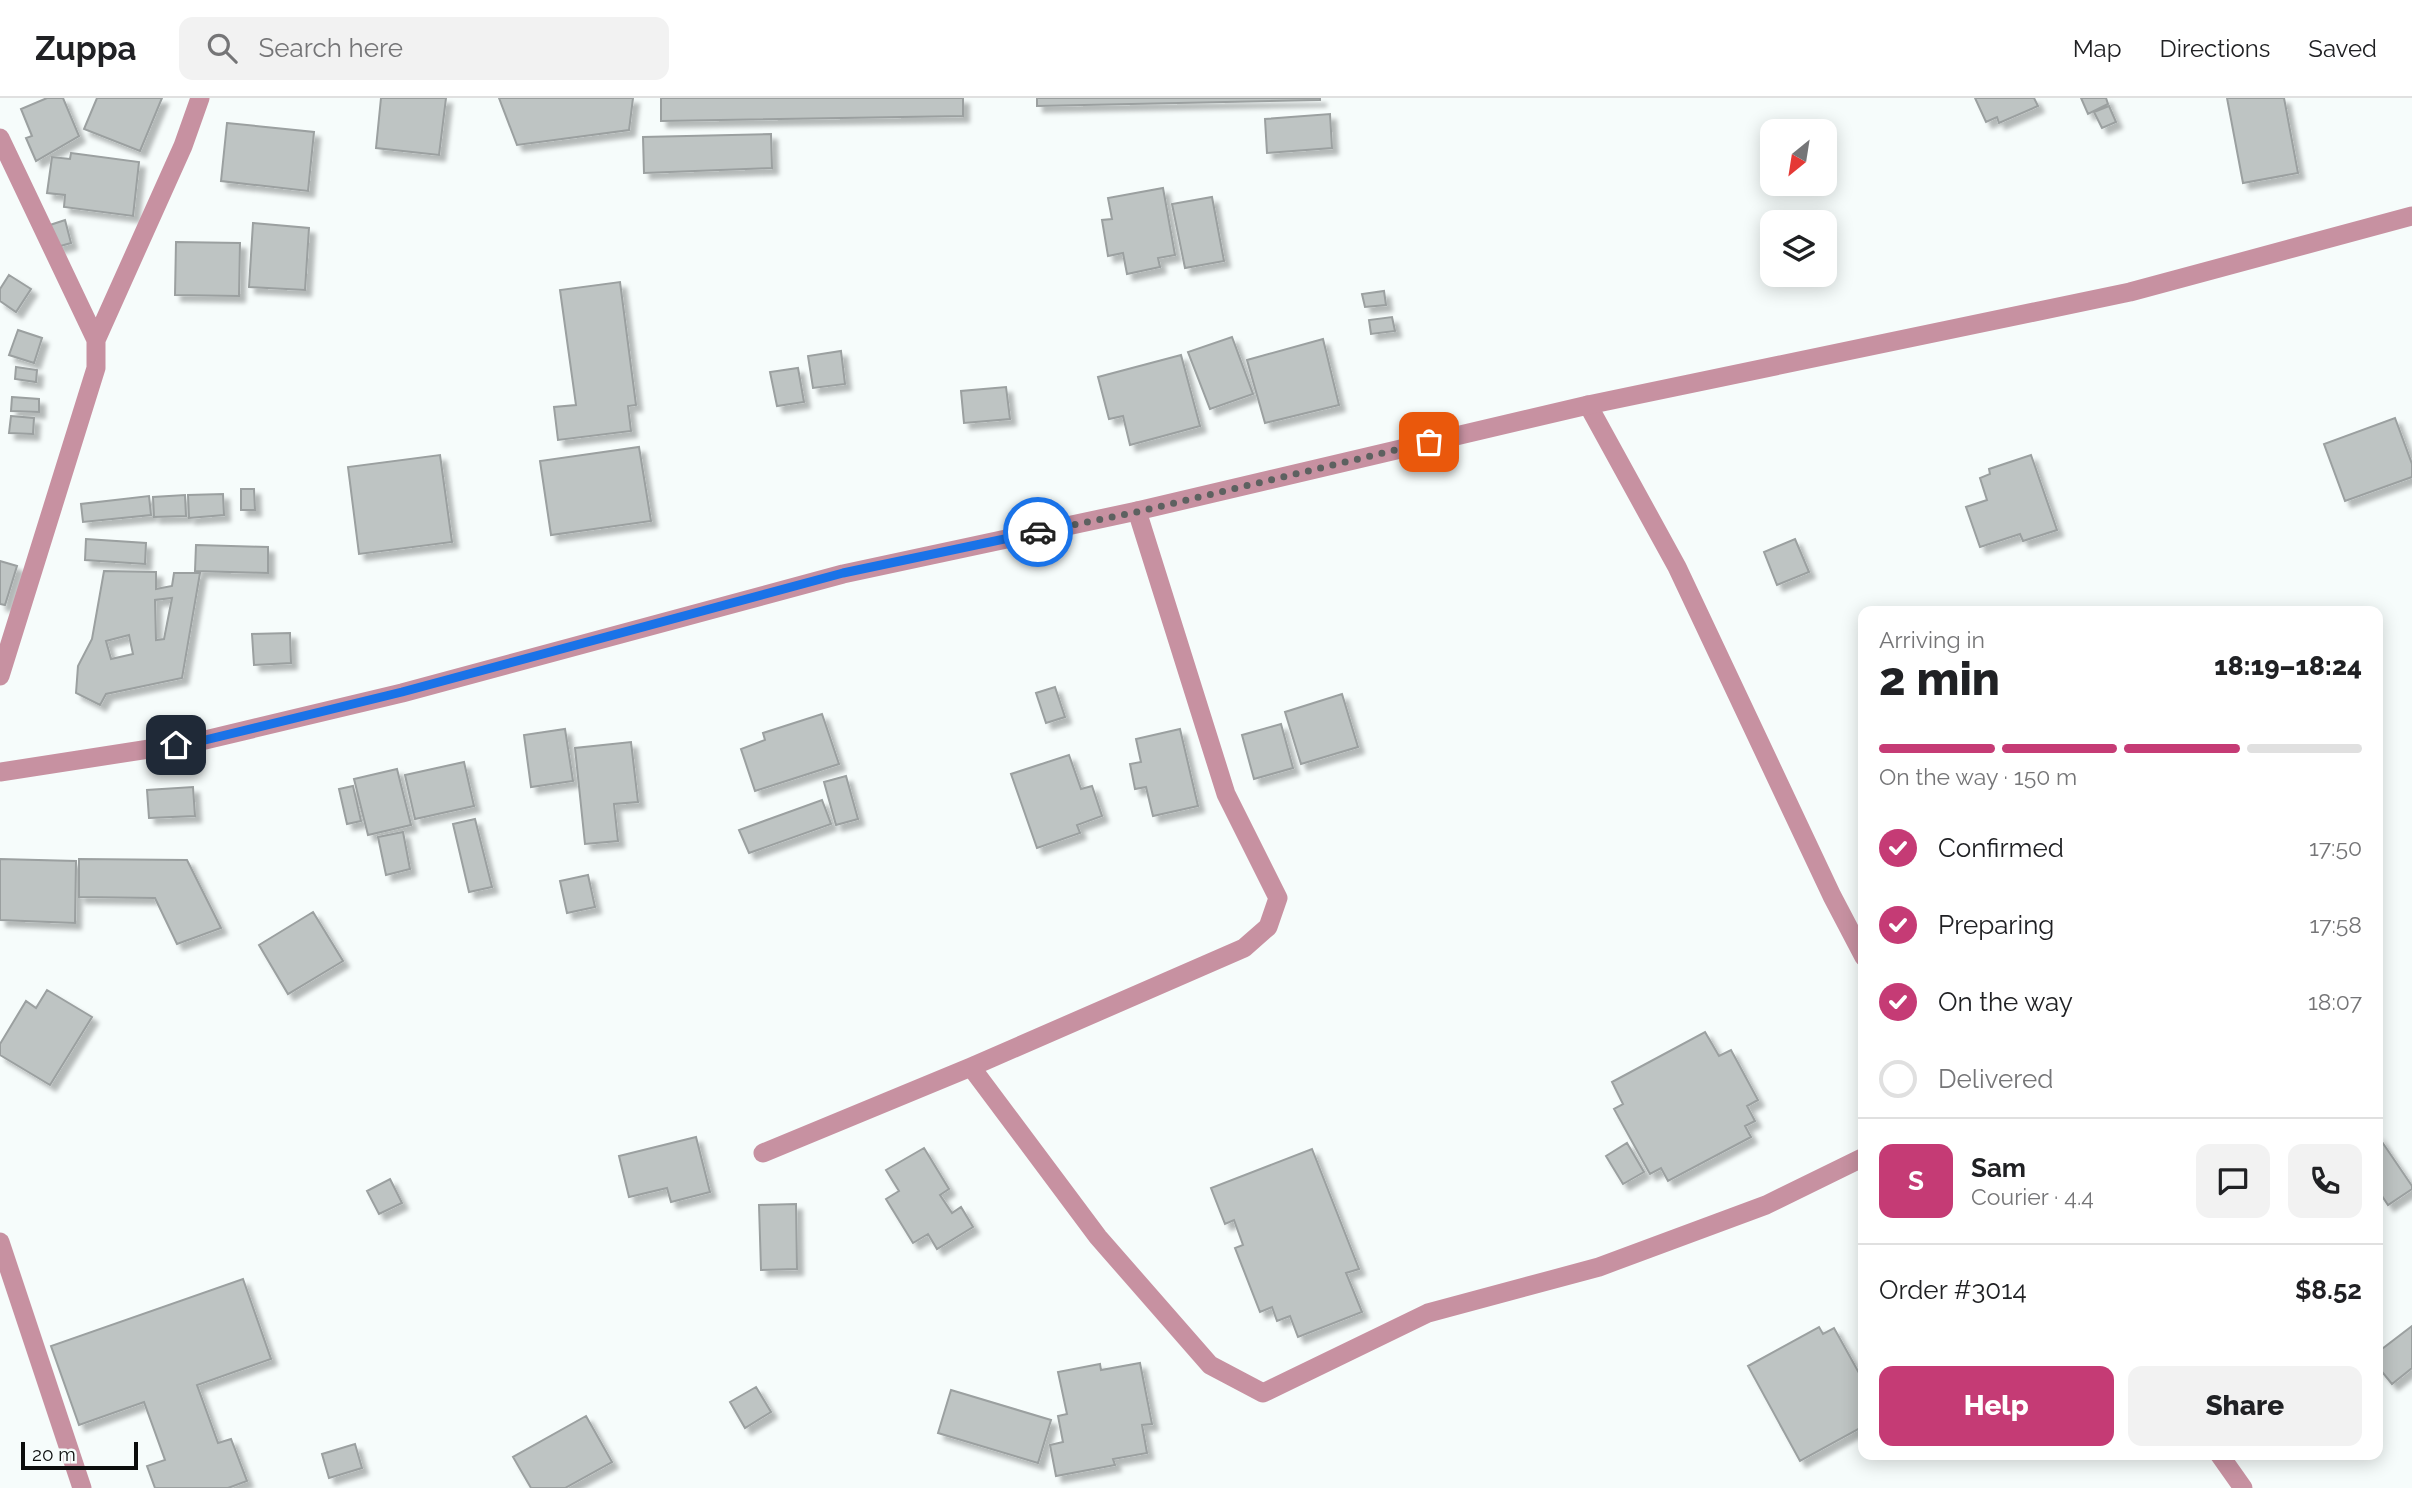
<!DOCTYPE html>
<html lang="en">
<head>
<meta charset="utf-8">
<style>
  :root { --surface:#fff; --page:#f2f2f2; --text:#202124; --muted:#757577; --line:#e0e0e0; --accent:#c53b75 }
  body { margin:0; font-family:Raleway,sans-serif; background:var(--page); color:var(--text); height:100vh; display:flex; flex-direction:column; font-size:26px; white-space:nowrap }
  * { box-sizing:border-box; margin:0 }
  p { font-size:23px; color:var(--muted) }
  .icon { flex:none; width:38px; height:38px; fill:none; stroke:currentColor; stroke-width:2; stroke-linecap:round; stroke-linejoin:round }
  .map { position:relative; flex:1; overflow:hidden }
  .sheet { position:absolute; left:1858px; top:508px; width:525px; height:854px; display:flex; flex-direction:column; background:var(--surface); border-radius:14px; box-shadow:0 4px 18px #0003 }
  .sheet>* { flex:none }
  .needle { width:46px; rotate:210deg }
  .fabs { position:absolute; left:1760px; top:21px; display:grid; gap:14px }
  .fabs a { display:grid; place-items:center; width:77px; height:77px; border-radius:14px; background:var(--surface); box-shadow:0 4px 18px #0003; font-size:35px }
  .scale { position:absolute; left:21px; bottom:18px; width:117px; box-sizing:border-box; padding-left:7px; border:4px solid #0b0d0c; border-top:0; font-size:19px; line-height:24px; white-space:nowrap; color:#0b0d0c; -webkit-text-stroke:5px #f6fcfb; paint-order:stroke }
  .pin { position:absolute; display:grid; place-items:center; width:60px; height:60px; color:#fff; margin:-30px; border-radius:14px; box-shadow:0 4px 10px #0006 }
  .courier { position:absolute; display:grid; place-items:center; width:70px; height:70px; margin:-35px; border:5px solid #1a73e8; border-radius:50%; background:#fff; color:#222; box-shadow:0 2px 9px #0007 }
  .overview em { font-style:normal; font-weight:800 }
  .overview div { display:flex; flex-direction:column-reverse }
  .overview { display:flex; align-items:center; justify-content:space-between; height:119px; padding:0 21px }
  h1 { font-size:46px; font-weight:800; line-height:52px }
  .bar { display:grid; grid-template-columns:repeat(4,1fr); gap:10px 7px; align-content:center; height:84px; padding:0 21px }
  .bar i { height:9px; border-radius:5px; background:var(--line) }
  .bar .current { background:var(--accent) }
  .bar p { grid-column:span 4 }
  .line { display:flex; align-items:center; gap:18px; padding:0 21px; border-top:2px solid var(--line) }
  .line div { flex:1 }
  .round { display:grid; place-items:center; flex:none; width:74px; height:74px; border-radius:14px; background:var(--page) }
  ol { padding:0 21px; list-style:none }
  li { display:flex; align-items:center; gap:21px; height:77px }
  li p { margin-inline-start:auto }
  li .icon { padding:7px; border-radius:50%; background:var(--accent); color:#fff; stroke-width:4 }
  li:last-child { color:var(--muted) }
  li i { width:38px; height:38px; border:4px solid var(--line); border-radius:50% }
  .cta { display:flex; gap:14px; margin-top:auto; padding:14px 21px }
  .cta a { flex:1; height:80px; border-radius:14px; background:var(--accent); color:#fff; font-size:28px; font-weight:800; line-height:80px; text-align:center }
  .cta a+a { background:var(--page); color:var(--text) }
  header { display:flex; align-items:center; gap:42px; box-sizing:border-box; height:98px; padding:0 35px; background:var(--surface); border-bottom:2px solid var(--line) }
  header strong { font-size:33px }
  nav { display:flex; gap:38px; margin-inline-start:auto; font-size:24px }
  .search { width:490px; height:63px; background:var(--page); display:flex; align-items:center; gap:18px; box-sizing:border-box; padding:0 24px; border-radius:14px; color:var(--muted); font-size:26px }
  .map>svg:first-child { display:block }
  .building { fill:#bec4c3; stroke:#9ba0a0; stroke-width:2; fill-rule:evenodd; filter:url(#shadow) }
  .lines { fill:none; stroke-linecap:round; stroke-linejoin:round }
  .minor { stroke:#c791a1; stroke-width:19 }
  .tertiary { stroke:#c791a1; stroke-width:19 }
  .done { stroke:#5d6160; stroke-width:7; stroke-dasharray:0 12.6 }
  .route { stroke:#1a73e8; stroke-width:9 }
</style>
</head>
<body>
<header>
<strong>Zuppa</strong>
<div class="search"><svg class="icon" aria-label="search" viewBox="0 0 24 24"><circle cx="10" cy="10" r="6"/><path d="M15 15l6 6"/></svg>Search here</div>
<nav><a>Map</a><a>Directions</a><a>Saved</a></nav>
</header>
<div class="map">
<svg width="2412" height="1390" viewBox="0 0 2412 1390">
  <defs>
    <filter id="shadow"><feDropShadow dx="6" dy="6" stdDeviation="2" flood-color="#0004"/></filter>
  </defs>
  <rect width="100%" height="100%" fill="#f6fcfb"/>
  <path class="building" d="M47 0H63L79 38 36 63 26 40 32 38 21 11Z
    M97 0H162L140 53 84 31Z
    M381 0H446L439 57 376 50Z
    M499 0H633L629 32 517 47Z
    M661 0H963V18L661 23Z
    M1037 0H1320V2L1037 8Z
    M1975 0H2034L2038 8 1999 25 1997 19 1986 24Z
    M2081 0H2106L2108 6 2088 16Z
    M2227 0H2284L2298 75 2243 85Z
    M2109 8 2116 24 2102 30 2094 14Z
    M1330 16 1332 50 1267 55 1265 21Z
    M227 25 314 34 308 93 221 83Z
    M771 36 772 70 644 75 643 39Z
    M71 55 139 64 133 118 64 109 65 97 47 95 52 59 70 61Z
    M1163 90 1175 157 1158 160 1160 169 1127 176 1123 155 1108 158 1102 122 1112 121 1108 100Z
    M1212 99 1224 163 1185 170 1172 106Z
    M65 122 71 145 57 149 50 127Z
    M253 125 309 130 305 192 249 189Z
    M176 144 240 145 239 198 175 197Z
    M9 177 31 191 16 214 0 203V191Z
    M620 184 636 307 628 308 631 333 558 342 554 309 576 307 560 192Z
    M1384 193 1386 207 1365 209 1362 196Z
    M1392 219 1395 233 1371 236 1369 222Z
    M18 232 42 240 34 265 9 257Z
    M1232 239 1253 296 1210 311 1188 254Z
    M1323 241 1339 307 1265 325 1247 262Z
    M841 253 845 286 813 290 808 258Z
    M1181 257 1200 328 1130 347 1123 318 1109 321 1098 279Z
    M16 269 37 272 36 284 15 281Z
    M798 270 804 304 777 308 770 274Z
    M1006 289 1010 321 964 325 961 293Z
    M12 299 39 301V314L11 313Z
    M11 318 34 320 33 336 9 335Z
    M2395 320 2412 366V379L2345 403 2324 346Z
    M639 349 651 423 551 437 540 363Z
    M440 357 452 444 359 456 348 369Z
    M2031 357 2057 432 2023 443 2020 436 1980 449 1966 409 1987 402 1980 380 1990 376 1989 371Z
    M241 391H254L255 412H241Z
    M223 396 224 417 189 420 188 397Z
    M185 397 186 418 154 419 153 399Z
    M149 398 151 417 83 424 81 406Z
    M86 441 146 445 145 466 85 462Z
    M1795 441 1809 474 1777 487 1764 454Z
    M196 447 268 449V475L195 473Z
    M0 463 17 468 5 507 0 506Z
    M104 473 156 474V491L172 488 174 475H200L182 580 106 596 100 607 76 595 78 568 92 541ZM172 500 164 541 156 542 155 502ZM129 537 133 556 111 561 106 543Z
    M290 535 291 565 254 567 252 536Z
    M1055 589 1065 619 1046 625 1036 595Z
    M1342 596 1358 649 1301 666 1285 614Z
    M822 616 839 666 755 693 741 651 765 642 763 635Z
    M1281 626 1293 670 1254 681 1242 637Z
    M565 631 573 683 531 689 524 637Z
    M1180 631 1198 708 1153 718 1146 689 1135 691 1130 666 1141 664 1136 641Z
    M631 644 638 704 614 706 618 743 585 746 575 650Z
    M1069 657 1081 691 1092 688 1102 718 1077 727 1080 735 1037 750 1011 676Z
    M464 664 474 708 415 721 405 677Z
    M397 671 411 727 368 737 354 681Z
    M846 678 858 721 836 727 824 684Z
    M353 688 361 723 347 726 339 691Z
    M193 689 195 718 149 720 147 692Z
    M822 702 831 726 749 755 739 732Z
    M475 721 492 789 469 794 453 726Z
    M403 734 410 771 386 777 378 739Z
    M0 761 76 763 75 825 0 822Z
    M79 761 187 762 221 830 177 846 155 800 79 799Z
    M588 777 595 809 567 815 560 783Z
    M313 814 343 863 288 896 259 847Z
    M47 892 92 919 50 987 0 957V946L26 903 36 910Z
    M1705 934 1719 958 1731 952 1758 1002 1747 1008 1755 1023 1745 1028 1751 1039 1668 1083 1661 1070 1650 1076 1614 1011 1623 1006 1612 984Z
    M2378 1038 2412 1088V1091L2388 1107 2378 1092Z
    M696 1039 710 1094 671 1104 667 1090 629 1099 619 1058Z
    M1627 1045 1644 1074 1623 1086 1606 1058Z
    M924 1050 949 1091 940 1097 952 1115 961 1109 973 1129 937 1151 928 1136 913 1145 886 1101 899 1093 886 1072Z
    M1312 1051 1359 1171 1346 1175 1362 1214 1298 1239 1290 1218 1277 1223 1272 1209 1260 1214 1235 1150 1243 1147 1234 1122 1225 1126 1211 1090Z
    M390 1081 402 1105 379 1116 367 1093Z
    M796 1106 797 1171 761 1172 759 1107Z
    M243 1181 271 1261 197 1287 218 1345 231 1341 247 1383 228 1390H155L147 1368 165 1362 144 1304 79 1327 51 1248Z
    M2412 1228V1270L2392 1286 2378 1269V1254Z
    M1819 1229 1823 1236 1834 1230 1864 1284V1328L1800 1363 1748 1268Z
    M1140 1265 1152 1326 1142 1327 1147 1355 1113 1361 1115 1367 1056 1378 1050 1347 1063 1344 1058 1318 1067 1316 1058 1274 1100 1266 1101 1272Z
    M756 1289 771 1314 745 1330 730 1304Z
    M951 1292 1051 1322 1038 1365 938 1335Z
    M586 1318 612 1364 565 1390H531L513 1359Z
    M355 1346 362 1370 329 1380 322 1356Z"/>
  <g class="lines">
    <path class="minor" d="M0 40 96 242V270L0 578
      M96 242 183 48 200 0
      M1588 307 1677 469 1832 798 1864 859
      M971 969 1098 1139 1210 1267 1263 1295 1428 1215 1599 1169 1766 1107 1864 1059
      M763 1055 971 969 1244 850 1268 829 1278 800 1226 696 1137 413
      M0 1144 82 1390
      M2219 1356 2243 1390"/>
    <path class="tertiary" d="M0 674 201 643 402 595 843 476 1137 413 1588 307 2130 194 2412 118"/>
  </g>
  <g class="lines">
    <path class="done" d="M1038 434 1137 414 1429 344"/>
    <path class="route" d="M176 647 201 643 402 594 843 475 1038 434"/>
  </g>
</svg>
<div class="fabs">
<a><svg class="needle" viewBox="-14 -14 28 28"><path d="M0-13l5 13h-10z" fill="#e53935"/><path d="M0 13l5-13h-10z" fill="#757577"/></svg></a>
<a><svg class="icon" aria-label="layers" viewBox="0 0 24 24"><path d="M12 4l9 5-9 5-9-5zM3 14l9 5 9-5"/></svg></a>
</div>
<div class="scale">20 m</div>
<div class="pin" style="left:1429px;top:344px;background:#ea580c"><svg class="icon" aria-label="bag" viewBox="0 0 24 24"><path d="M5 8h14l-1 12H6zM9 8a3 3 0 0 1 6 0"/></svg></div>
<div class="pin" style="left:176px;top:647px;background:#1f2937"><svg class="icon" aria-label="home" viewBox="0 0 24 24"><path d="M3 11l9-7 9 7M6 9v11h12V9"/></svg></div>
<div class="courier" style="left:1038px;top:434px"><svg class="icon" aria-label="car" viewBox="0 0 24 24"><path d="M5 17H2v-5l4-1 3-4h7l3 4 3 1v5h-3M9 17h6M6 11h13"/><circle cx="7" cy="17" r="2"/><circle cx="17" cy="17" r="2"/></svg></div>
<section class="sheet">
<div class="overview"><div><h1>2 min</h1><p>Arriving in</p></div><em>18:19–18:24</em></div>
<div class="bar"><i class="current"></i><i class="current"></i><i class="current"></i><i></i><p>On the way · 150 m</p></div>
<ol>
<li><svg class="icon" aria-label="check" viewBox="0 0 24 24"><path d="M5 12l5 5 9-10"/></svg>Confirmed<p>17:50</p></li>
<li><svg class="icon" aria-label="check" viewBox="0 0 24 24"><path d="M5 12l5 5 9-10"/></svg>Preparing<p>17:58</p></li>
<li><svg class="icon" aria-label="check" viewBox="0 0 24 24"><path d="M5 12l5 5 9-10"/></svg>On the way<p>18:07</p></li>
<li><i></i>Delivered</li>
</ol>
<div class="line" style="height:126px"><b class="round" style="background:var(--accent);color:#fff">S</b><div><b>Sam</b><p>Courier · 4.4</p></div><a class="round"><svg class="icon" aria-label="chat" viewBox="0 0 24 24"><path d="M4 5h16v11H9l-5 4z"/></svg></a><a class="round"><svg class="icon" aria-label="phone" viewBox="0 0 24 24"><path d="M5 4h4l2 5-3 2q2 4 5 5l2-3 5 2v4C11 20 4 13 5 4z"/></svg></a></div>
<div class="line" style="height:91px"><div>Order #3014</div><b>$8.52</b></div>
<div class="cta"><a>Help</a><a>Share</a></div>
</section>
</div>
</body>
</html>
